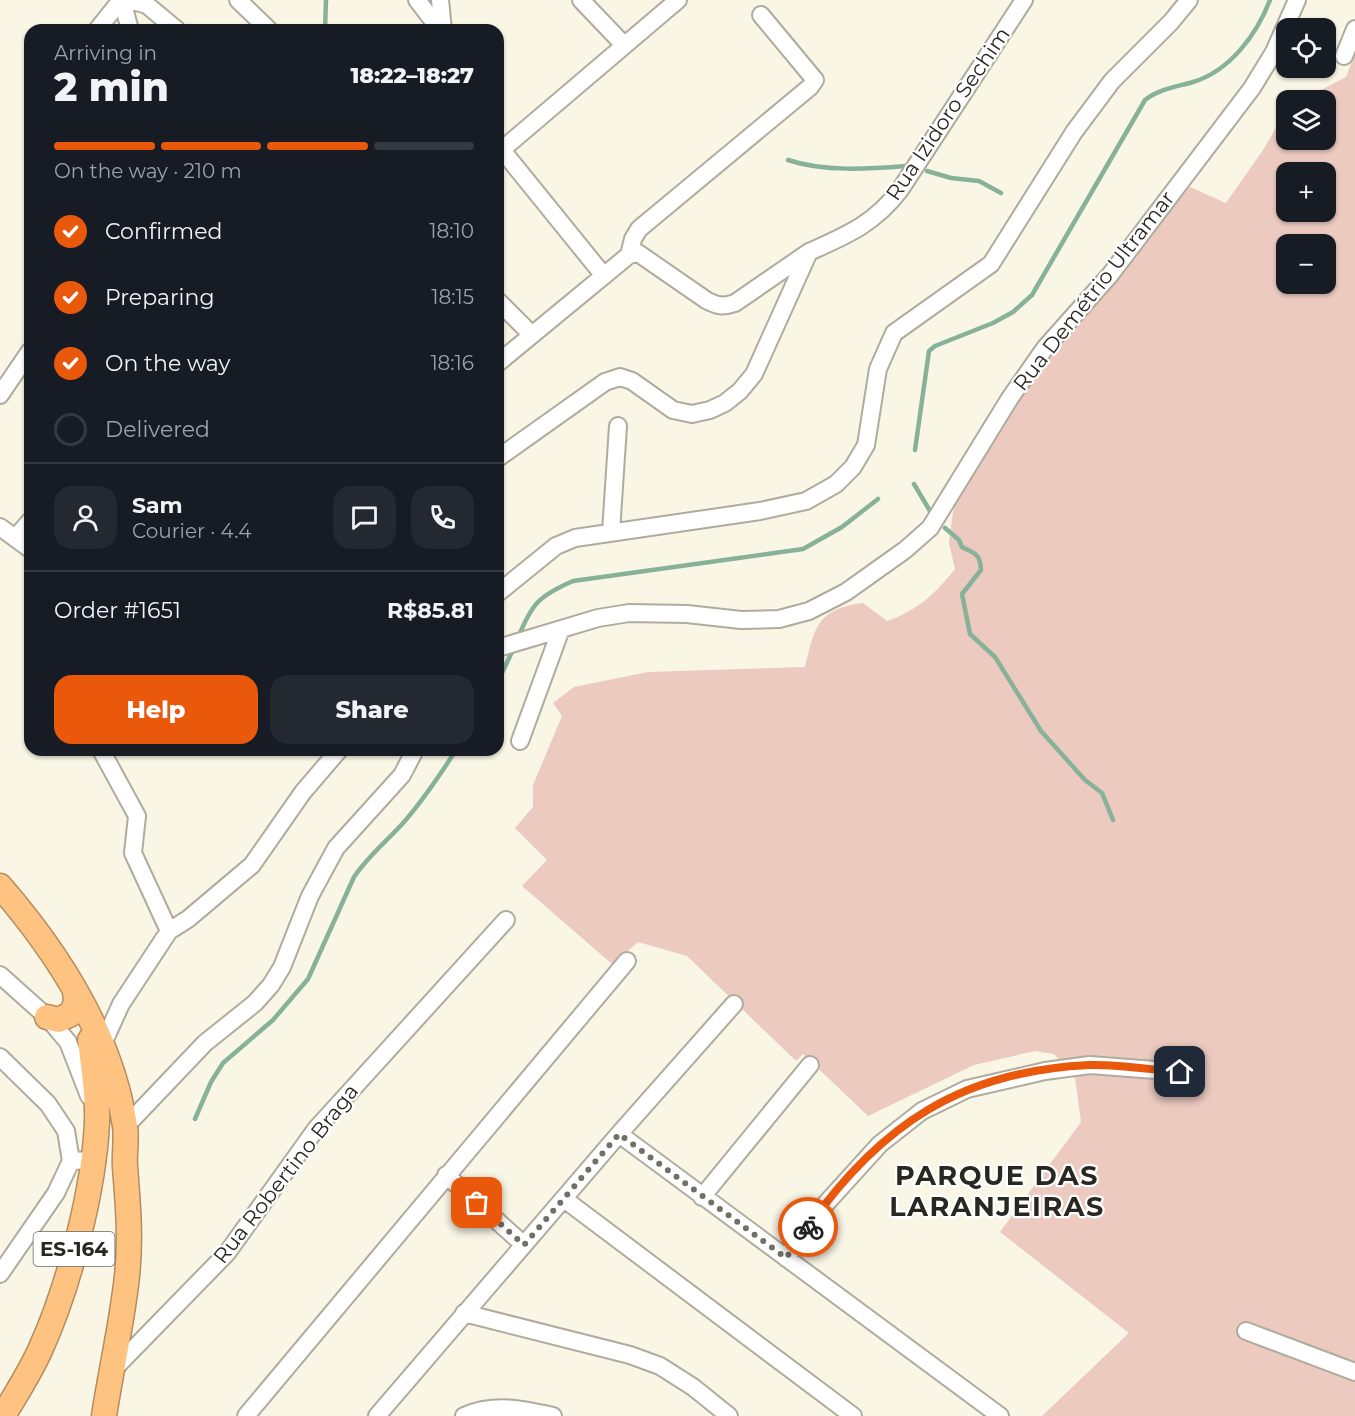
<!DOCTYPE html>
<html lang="en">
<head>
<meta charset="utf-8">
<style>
  :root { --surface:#171b24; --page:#242831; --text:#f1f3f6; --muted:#9ea1a6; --line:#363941; --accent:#ea580c }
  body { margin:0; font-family:Montserrat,sans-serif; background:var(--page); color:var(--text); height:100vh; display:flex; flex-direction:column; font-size:22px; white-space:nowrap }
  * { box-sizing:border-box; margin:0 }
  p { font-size:20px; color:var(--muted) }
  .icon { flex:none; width:33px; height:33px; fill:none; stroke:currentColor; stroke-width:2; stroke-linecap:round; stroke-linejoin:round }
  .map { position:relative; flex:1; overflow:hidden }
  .side { position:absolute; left:24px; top:24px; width:480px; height:732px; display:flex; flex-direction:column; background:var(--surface); border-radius:18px; box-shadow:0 2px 4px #0004 }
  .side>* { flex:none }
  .fabs { position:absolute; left:1276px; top:18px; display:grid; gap:12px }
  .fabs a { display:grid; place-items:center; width:60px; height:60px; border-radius:12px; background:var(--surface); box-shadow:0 2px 4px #0004; font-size:30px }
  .pin { position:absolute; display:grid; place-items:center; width:51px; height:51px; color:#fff; margin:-26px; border-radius:12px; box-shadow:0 3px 9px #0006 }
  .courier { position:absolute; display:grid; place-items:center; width:60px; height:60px; margin:-30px; border:4px solid #ea580c; border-radius:50%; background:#fff; color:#222; box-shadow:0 2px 8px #0007 }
  .overview em { font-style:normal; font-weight:800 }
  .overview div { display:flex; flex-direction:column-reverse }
  .overview { display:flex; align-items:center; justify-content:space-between; height:102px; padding:0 30px }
  h1 { font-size:39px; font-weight:800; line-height:45px }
  .bar { display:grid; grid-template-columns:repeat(4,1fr); gap:9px 6px; align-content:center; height:72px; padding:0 30px }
  .bar i { height:8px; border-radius:4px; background:var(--line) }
  .bar .on { background:var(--accent) }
  .bar p { grid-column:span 4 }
  .line { display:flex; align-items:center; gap:15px; padding:0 30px; border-top:2px solid var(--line) }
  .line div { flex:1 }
  .round { display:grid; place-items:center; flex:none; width:63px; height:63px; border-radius:18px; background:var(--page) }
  ol { padding:0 30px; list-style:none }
  li { display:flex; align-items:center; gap:18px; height:66px }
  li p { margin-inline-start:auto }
  li .icon { padding:6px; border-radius:50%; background:var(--accent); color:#fff; stroke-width:4 }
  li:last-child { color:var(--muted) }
  li i { width:33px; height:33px; border:3px solid var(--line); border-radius:50% }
  .action { display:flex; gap:12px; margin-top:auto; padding:12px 30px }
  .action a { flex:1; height:69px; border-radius:18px; background:var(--accent); color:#fff; font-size:24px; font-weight:800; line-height:69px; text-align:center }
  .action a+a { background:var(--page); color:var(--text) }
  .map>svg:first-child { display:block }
  .green { fill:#eccabf; fill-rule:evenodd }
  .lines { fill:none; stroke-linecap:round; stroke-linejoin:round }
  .stream { stroke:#87b299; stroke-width:4.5 }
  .minor-casing { stroke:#afac9e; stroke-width:20 }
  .highway-casing { stroke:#b48c5f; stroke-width:27 }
  .minor { stroke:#fff; stroke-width:16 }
  .highway { stroke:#ffc381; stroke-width:24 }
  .done { stroke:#716f66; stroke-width:6; stroke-dasharray:0 10.8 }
  .route { stroke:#ea580c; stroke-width:8 }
  .labels { text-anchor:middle; stroke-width:4.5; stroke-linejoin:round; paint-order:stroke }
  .shield { fill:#fff; stroke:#686864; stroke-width:1.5 }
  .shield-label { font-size:20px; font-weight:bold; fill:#282721 }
  .street-label { font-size:21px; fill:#282721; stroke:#fff }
  .district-label { font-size:27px; font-weight:bold; letter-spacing:1.5px; fill:#282721; stroke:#fff }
</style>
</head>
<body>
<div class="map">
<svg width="1355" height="1416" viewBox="0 0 1355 1416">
  <rect width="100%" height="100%" fill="#f9f6e6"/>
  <path class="green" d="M1355 53V1416H1042L1129 1333 1000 1232 1081 1122 1075 1078 1054 1054 1035 1051 974 1065 868 1116 803 1054 796 1061 687 956 638 942 612 964 522 886 547 860 515 828 533 807V785L562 716 553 703 574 687 648 672 805 667C815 627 817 609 863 603L887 621C917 611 936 593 955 569L949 543 953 512 964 476 1044 359 1190 187 1226 203 1263 150 1287 109V140H1326V100H1292L1295 96 1323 89 1346 77ZM1287 172H1326V212H1287ZM1287 244H1326V284H1287Z"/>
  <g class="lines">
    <path class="stream" d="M325 30 326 0
      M788 160C824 172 868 169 906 166
      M927 171 951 178 979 181 1001 193
      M915 450 929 351 935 346 993 323 1013 312 1032 295 1145 100C1159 89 1176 87 1193 82 1230 71 1257 34 1270 0
      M914 484 930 511
      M945 528 959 540 962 547C975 554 980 553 981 570L962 594 970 634 995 657 1041 731 1085 780 1102 793 1113 820
      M518 638C532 603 539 596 573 581L803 549 842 527 878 499
      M498 681 514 648
      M195 1119 211 1082 223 1063 273 1020 308 979 354 877C368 856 388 840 404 822 424 799 440 775 456 750"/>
    <defs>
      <path id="minor" d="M122 0 130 30
        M130 0 147 5 177 30
        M238 0 269 30
        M417 0 440 30
        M440 0 443 30
        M581 0 624 45
        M97 30 121 0
        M1344 56 1355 29
        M502 150 604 276
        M498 153 678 0
        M629 255 633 239 639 229 810 87 815 80 761 15
        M498 301 531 334
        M498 363 629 255 638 253 706 300C717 306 723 307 735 303L809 252
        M0 395 30 351
        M498 458 605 382 620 377 632 381 673 410 692 414 710 410 725 403 740 391 754 374 809 252C847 235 874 224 900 190L1024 0
        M0 527 30 549
        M611 532 618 426
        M15 538 30 521
        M498 593 556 546 575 538 760 511 806 501 836 484 853 467 866 445 878 369 894 333 991 264 1074 132 1112 81 1171 22 1189 0
        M498 648 598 618 629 613 687 614 741 620 779 619 809 611 846 592 905 550 930 528 1010 398 1045 348 1110 275 1252 88 1274 52 1297 0
        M520 741 561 629
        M101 750 137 816 133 853 169 931
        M0 975 47 1017 68 1042 89 1096
        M102 1046 121 1004 169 931 188 919 252 865 303 792 339 750
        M0 1057 48 1104 66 1131 71 1161 94 1160
        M125 1127 205 1043 255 1003 271 985 282 967 310 896 336 848 402 775 415 750
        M619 1134 1000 1416
        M446 1175 524 1245
        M702 1197 810 1065
        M564 1199 853 1416
        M786 1258 821 1209 880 1144 922 1111 967 1089 1045 1071 1090 1065 1181 1072
        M0 1274 56 1193 71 1161
        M464 1313 630 1355 660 1366 693 1387 729 1416
        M1246 1331 1355 1372
        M112 1371 227 1253 316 1129 506 920
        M246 1416 627 961
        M377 1416 619 1134 734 1004
        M464 1416C494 1403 522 1409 553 1416"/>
      <path id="highway" d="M0 886C59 954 111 1035 125 1126 127 1139 124 1154 125 1167 128 1204 131 1239 127 1276 122 1323 111 1370 104 1416
        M47 1017 58 1020 71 1014 76 1003 75 991
        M3 1416C16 1394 31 1371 41 1348 69 1286 94 1190 97 1122 98 1095 93 1067 90 1040"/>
    </defs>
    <use href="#minor" class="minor-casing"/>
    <use href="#highway" class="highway-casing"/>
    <use href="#minor" class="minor"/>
    <use href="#highway" class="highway"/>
  </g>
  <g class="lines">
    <path class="done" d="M477 1203 524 1245 619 1134 786 1258 808 1227"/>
    <path class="route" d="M808 1227C881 1124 962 1071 1089 1065 1119 1064 1151 1070 1180 1072"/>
  </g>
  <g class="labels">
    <rect class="shield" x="33.5" y="1232" width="81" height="34" rx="4.5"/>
    <g class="shield-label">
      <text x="74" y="1256">ES-164</text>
    </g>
    <g class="street-label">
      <text transform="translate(948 114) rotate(-56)" y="7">Rua Izidoro Sechim</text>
      <text transform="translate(1094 291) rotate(-52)" y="7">Rua Demétrio Ultramar</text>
      <text transform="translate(286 1174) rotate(-52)" y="7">Rua Robertino Braga</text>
    </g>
    <g class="district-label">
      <text x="997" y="1185">PARQUE DAS<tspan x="997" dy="31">LARANJEIRAS</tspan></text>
    </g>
  </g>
</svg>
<div class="fabs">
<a><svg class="icon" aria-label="locate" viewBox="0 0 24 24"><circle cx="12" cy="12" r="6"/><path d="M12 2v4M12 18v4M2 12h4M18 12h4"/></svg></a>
<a><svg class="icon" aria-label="layers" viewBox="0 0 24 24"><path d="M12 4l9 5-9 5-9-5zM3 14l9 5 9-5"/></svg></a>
<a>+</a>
<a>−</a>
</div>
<div class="pin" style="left:477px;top:1203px;background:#ea580c"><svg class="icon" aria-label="bag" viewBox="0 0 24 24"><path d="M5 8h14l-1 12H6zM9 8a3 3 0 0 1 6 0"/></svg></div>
<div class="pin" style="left:1180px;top:1072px;background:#1f2937"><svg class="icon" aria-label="home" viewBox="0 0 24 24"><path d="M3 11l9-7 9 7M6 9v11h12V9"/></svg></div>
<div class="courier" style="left:808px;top:1227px"><svg class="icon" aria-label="bike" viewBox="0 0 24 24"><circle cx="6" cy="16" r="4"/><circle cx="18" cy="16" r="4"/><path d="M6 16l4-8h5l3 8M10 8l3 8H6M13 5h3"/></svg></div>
<section class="side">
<div class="overview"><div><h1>2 min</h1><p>Arriving in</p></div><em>18:22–18:27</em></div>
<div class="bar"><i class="on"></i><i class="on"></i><i class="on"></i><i></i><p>On the way · 210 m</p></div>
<ol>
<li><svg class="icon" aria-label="check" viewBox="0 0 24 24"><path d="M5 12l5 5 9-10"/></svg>Confirmed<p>18:10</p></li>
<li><svg class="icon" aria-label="check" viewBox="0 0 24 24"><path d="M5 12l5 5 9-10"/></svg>Preparing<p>18:15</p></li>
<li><svg class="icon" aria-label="check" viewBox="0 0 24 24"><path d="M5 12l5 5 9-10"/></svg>On the way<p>18:16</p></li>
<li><i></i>Delivered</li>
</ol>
<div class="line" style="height:108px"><a class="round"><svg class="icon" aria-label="person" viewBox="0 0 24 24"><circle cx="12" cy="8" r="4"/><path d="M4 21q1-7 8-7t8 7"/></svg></a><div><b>Sam</b><p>Courier · 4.4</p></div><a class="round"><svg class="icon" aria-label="chat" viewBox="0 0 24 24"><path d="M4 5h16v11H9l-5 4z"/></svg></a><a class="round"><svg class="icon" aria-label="phone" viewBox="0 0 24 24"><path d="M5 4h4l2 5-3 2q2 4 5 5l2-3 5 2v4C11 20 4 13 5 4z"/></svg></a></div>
<div class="line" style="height:78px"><div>Order #1651</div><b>R$85.81</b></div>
<div class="action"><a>Help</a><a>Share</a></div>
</section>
</div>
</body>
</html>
